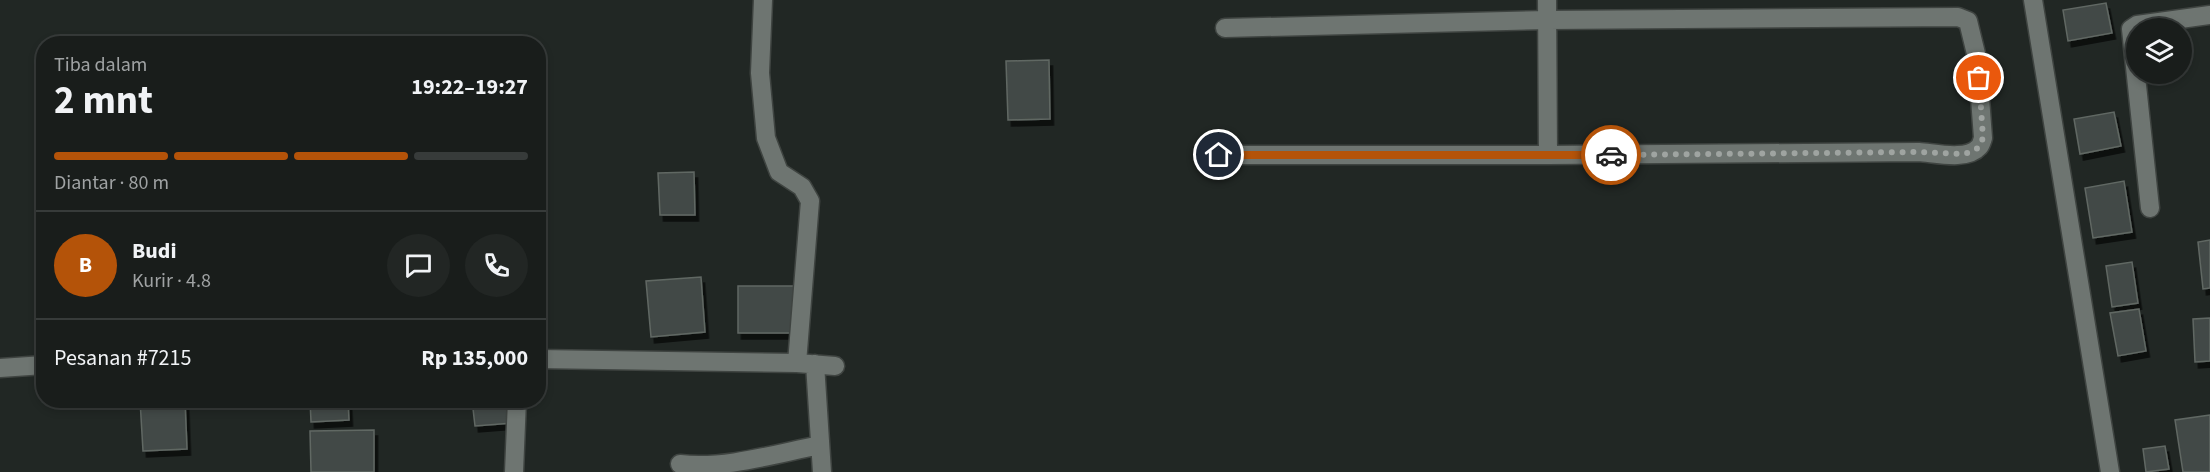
<!DOCTYPE html>
<html lang="id">
<head>
<meta charset="utf-8">
<style>
  :root { --surface:#191d1b; --page:#222624; --text:#f1f3f6; --muted:#9fa2a3; --line:#373b3a; --accent:#b45309 }
  body { margin:0; font-family:"Source Sans 3",sans-serif; background:var(--page); color:var(--text); height:100vh; display:flex; flex-direction:column; font-size:22px; white-space:nowrap }
  * { box-sizing:border-box; margin:0 }
  p { font-size:20px; color:var(--muted) }
  .icon { flex:none; width:33px; height:33px; fill:none; stroke:currentColor; stroke-width:2; stroke-linecap:round; stroke-linejoin:round }
  .map { position:relative; flex:1; overflow:hidden }
  .drawer { position:absolute; left:36px; top:36px; width:510px; height:372px; display:flex; flex-direction:column; background:var(--surface); border-radius:24px; box-shadow:0 3px 9px #0003,0 0 0 2px var(--line) }
  .drawer>* { flex:none }
  .controls { position:absolute; left:2126px; top:18px; display:grid; gap:12px }
  .controls a { display:grid; place-items:center; width:66px; height:66px; border-radius:50%; background:var(--surface); box-shadow:0 3px 9px #0003,0 0 0 2px var(--line); font-size:30px }
  .pin { position:absolute; display:grid; place-items:center; width:51px; height:51px; color:#fff; margin:-26px; border:3px solid #fff; border-radius:50%; box-shadow:0 2px 6px #0007 }
  .courier { position:absolute; display:grid; place-items:center; width:60px; height:60px; margin:-30px; border:4px solid #b45309; border-radius:50%; background:#fff; color:#222; box-shadow:0 2px 8px #0007 }
  .overview em { font-style:normal; font-weight:700 }
  .overview div { display:flex; flex-direction:column-reverse }
  .overview { display:flex; align-items:center; justify-content:space-between; height:102px; padding:0 18px }
  h1 { font-size:39px; font-weight:700; line-height:45px }
  .bar { display:grid; grid-template-columns:repeat(4,1fr); gap:9px 6px; align-content:center; height:72px; padding:0 18px }
  .bar i { height:8px; border-radius:4px; background:var(--line) }
  .bar .selected { background:var(--accent) }
  .bar p { grid-column:span 4 }
  .line { display:flex; align-items:center; gap:15px; padding:0 18px; border-top:2px solid var(--line) }
  .line div { flex:1 }
  .round { display:grid; place-items:center; flex:none; width:63px; height:63px; border-radius:32px; background:var(--page) }
  .map>svg:first-child { display:block }
  .building { fill:#434a46; stroke:#616864; stroke-width:1.5; filter:url(#shadow) }
  .lines { fill:none; stroke-linecap:round; stroke-linejoin:round }
  .street-casing { stroke:#3f4441; stroke-width:21 }
  .street { stroke:#6e7571; stroke-width:18 }
  .done { stroke:#9fa4a1; stroke-width:6; stroke-dasharray:0 10.8 }
  .route { stroke:#b45309; stroke-width:8 }
</style>
</head>
<body>
<div class="map">
<svg width="2210" height="472" viewBox="0 0 2210 472">
  <defs>
    <filter id="shadow"><feDropShadow dx="3.5" dy="6" stdDeviation="0" flood-color="#0009"/></filter>
  </defs>
  <rect width="100%" height="100%" fill="#212724"/>
  <path class="building" d="M2106 3 2112 33 2068 41 2063 10Z
    M1049 60 1050 119 1008 120 1006 61Z
    M2114 112 2121 146 2080 154 2074 119Z
    M694 172 695 215H660L658 173Z
    M2124 181 2132 232 2093 238 2085 188Z
    M2210 240V288L2203 289 2198 242Z
    M2132 262 2138 303 2112 307 2106 266Z
    M701 277 705 332 651 337 646 281Z
    M738 286H794V333H738Z
    M2139 309 2146 351 2118 356 2110 313Z
    M2210 318V361L2195 362 2193 319Z
    M140 400H185L187 449 143 451Z
    M310 400H348L349 420 311 422Z
    M472 400H512L514 423 475 426Z
    M2210 415V472H2183L2175 420Z
    M374 430V472H311L310 431Z
    M2165 446 2169 469 2146 472 2143 449Z"/>
  <g class="lines">
    <defs>
      <path id="street" d="M763 0 760 73 766 138 779 172 802 187 810 201 797 363
        M1547 0 1548 155
        M2033 0 2110 472
        M1219 155H1548L1919 152C1935 153 1967 161 1979 147 1981 145 1982 141 1983 138L1977 58 1968 21 1958 17 1548 20 1225 28
        M2150 208 2131 29 2137 25 2210 15
        M538 359 797 363 835 366
        M815 364 822 472
        M0 368 44 365
        M680 464C727 469 774 454 820 445
        M514 472 517 400"/>
    </defs>
    <use href="#street" class="street-casing"/>
    <use href="#street" class="street"/>
  </g>
  <g class="lines">
    <path class="done" d="M1611 155 1919 152 1965 154 1978 148 1983 138 1979 78"/>
    <path class="route" d="M1219 155H1611"/>
  </g>
</svg>
<div class="controls">
<a><svg class="icon" aria-label="layers" viewBox="0 0 24 24"><path d="M12 4l9 5-9 5-9-5zM3 14l9 5 9-5"/></svg></a>
</div>
<div class="pin" style="left:1979px;top:78px;background:#ea580c"><svg class="icon" aria-label="bag" viewBox="0 0 24 24"><path d="M5 8h14l-1 12H6zM9 8a3 3 0 0 1 6 0"/></svg></div>
<div class="pin" style="left:1219px;top:155px;background:#1f2937"><svg class="icon" aria-label="home" viewBox="0 0 24 24"><path d="M3 11l9-7 9 7M6 9v11h12V9"/></svg></div>
<div class="courier" style="left:1611px;top:155px"><svg class="icon" aria-label="car" viewBox="0 0 24 24"><path d="M5 17H2v-5l4-1 3-4h7l3 4 3 1v5h-3M9 17h6M6 11h13"/><circle cx="7" cy="17" r="2"/><circle cx="17" cy="17" r="2"/></svg></div>
<section class="drawer">
<div class="overview"><div><h1>2 mnt</h1><p>Tiba dalam</p></div><em>19:22–19:27</em></div>
<div class="bar"><i class="selected"></i><i class="selected"></i><i class="selected"></i><i></i><p>Diantar · 80 m</p></div>
<div class="line" style="height:108px"><b class="round" style="background:var(--accent);color:#fff">B</b><div><b>Budi</b><p>Kurir · 4.8</p></div><a class="round"><svg class="icon" aria-label="chat" viewBox="0 0 24 24"><path d="M4 5h16v11H9l-5 4z"/></svg></a><a class="round"><svg class="icon" aria-label="phone" viewBox="0 0 24 24"><path d="M5 4h4l2 5-3 2q2 4 5 5l2-3 5 2v4C11 20 4 13 5 4z"/></svg></a></div>
<div class="line" style="height:78px"><div>Pesanan #7215</div><b>Rp 135,000</b></div>
</section>
</div>
</body>
</html>
